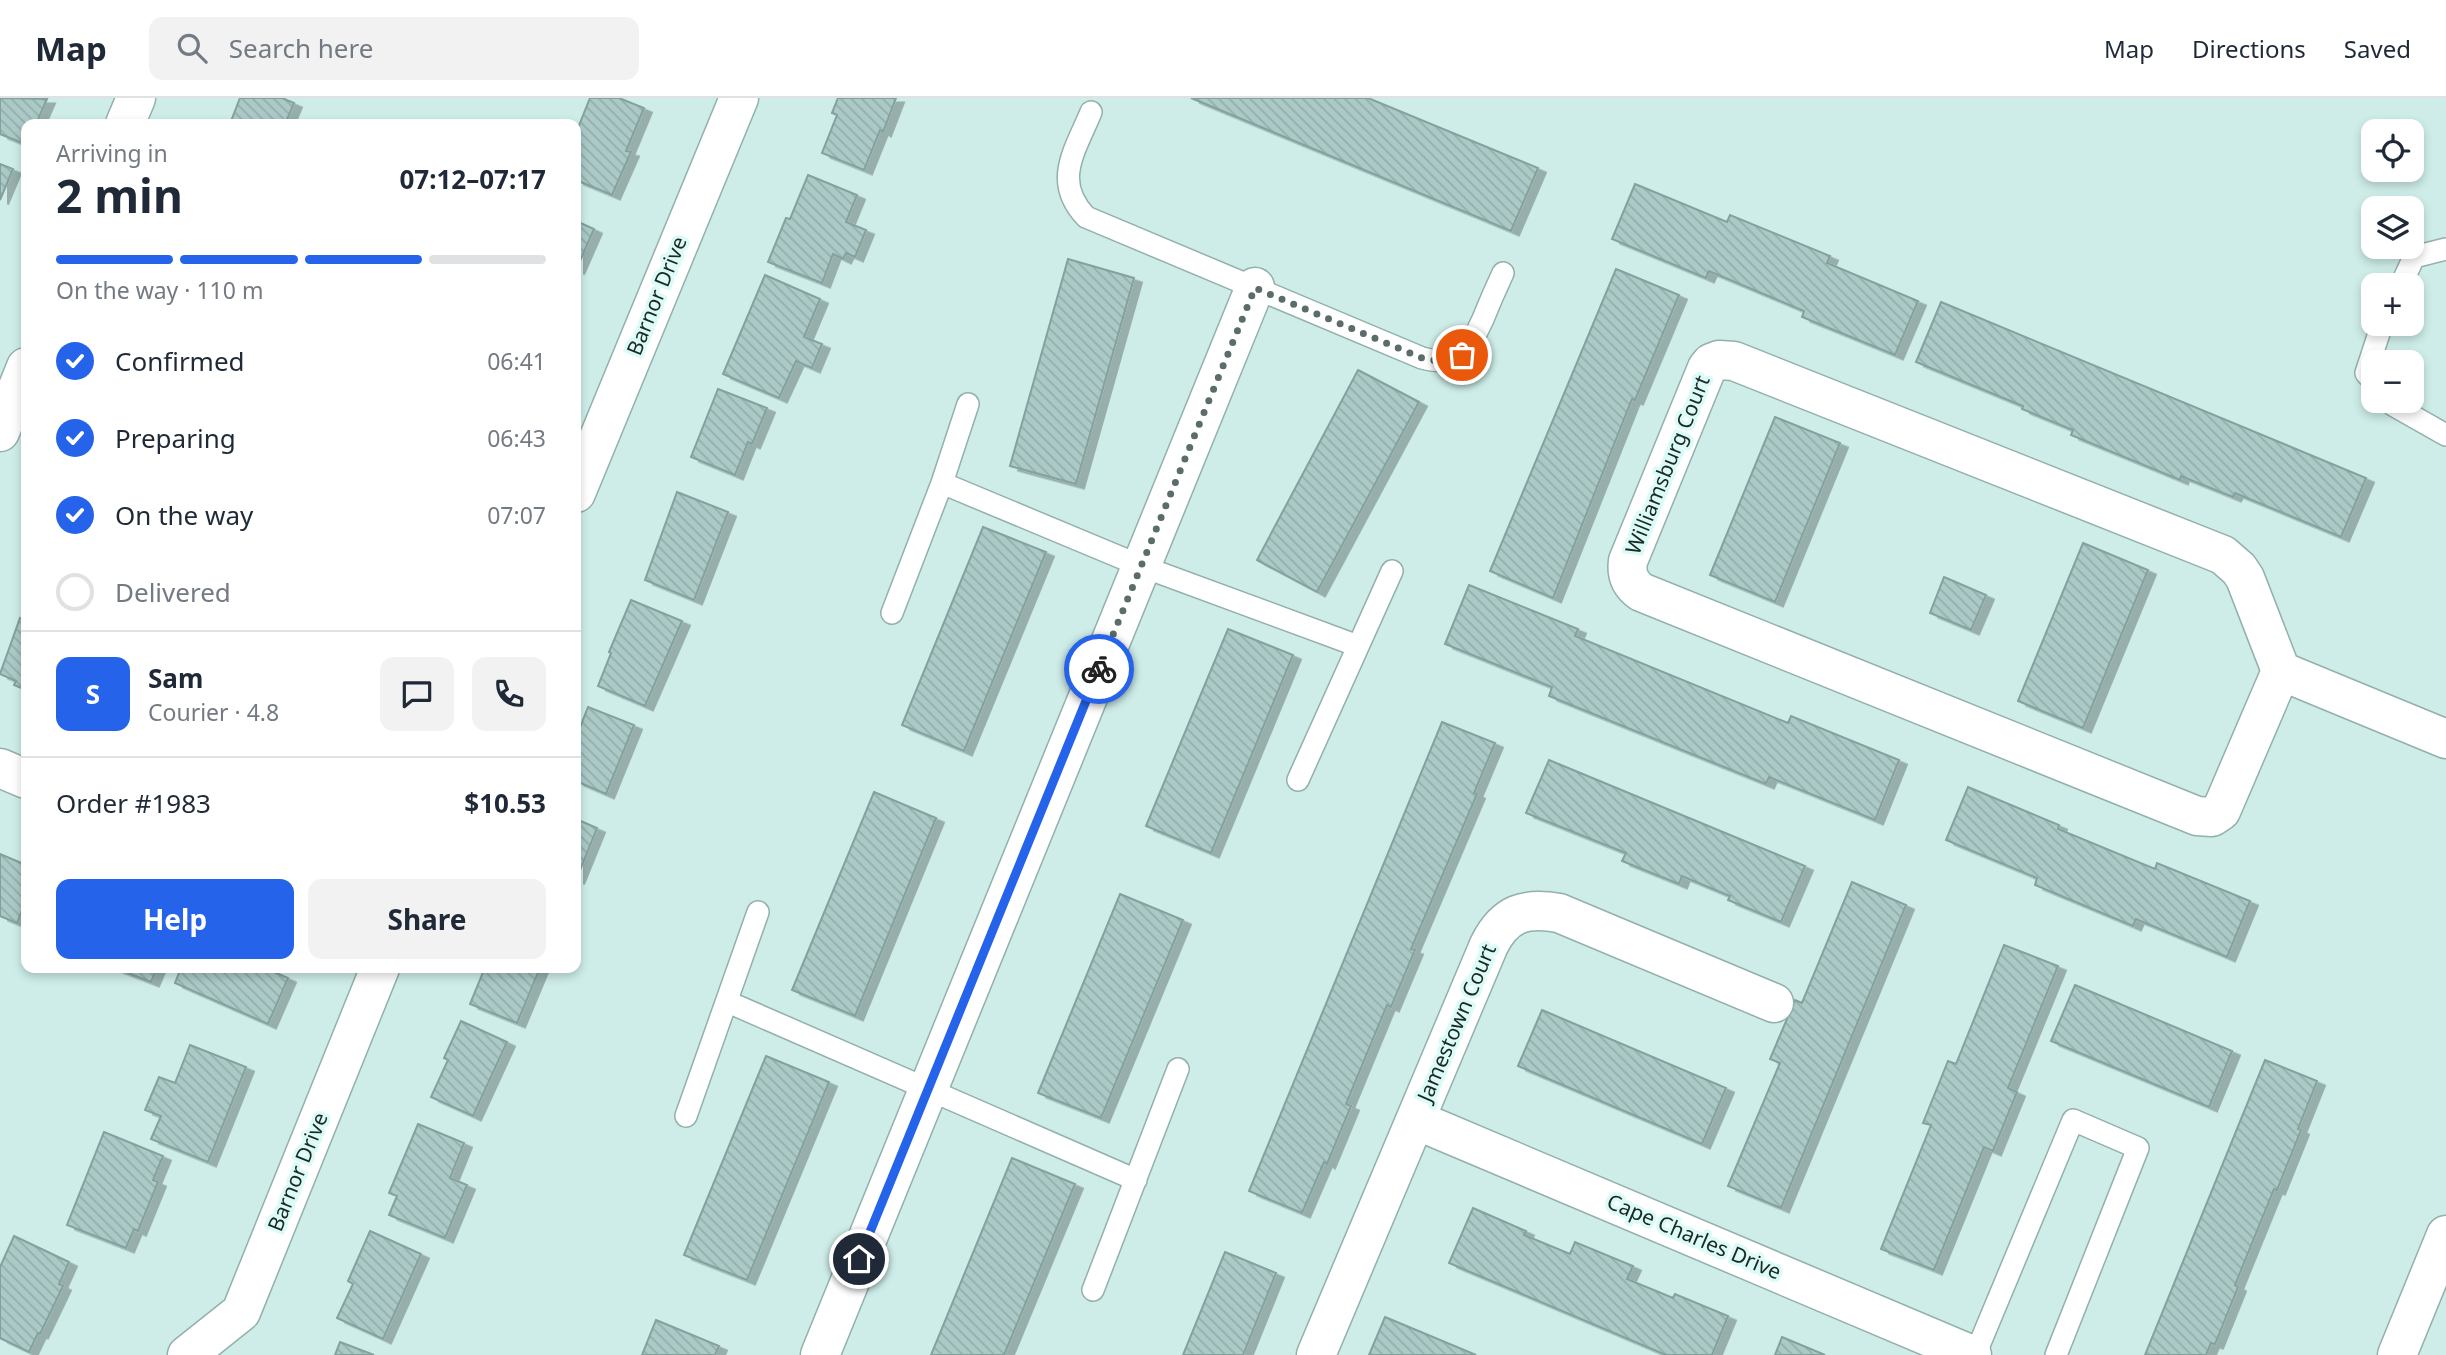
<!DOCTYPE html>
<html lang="en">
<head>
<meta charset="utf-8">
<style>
  :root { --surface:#fff; --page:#f2f2f3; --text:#1f2937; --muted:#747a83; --line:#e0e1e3; --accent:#2563eb }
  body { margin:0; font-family:"Noto Sans",sans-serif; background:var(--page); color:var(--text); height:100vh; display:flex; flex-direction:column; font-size:26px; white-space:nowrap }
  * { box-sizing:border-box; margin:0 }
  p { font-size:23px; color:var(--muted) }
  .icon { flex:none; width:38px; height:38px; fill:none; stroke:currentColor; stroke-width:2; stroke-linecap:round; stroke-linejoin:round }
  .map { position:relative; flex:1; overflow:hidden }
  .panel { position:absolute; left:21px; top:21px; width:560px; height:854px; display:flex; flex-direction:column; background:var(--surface); border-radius:14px; box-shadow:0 4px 10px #0003 }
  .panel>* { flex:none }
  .tools { position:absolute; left:2361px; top:21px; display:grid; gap:14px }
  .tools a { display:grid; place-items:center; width:63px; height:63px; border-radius:14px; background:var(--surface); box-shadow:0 4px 10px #0003; font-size:35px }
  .pin { position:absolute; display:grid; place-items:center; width:60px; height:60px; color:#fff; margin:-30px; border:4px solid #fff; border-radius:50%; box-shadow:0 2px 7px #0007 }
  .courier { position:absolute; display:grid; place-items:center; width:70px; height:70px; margin:-35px; border:5px solid #2563eb; border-radius:50%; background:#fff; color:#222; box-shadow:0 2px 9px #0007 }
  .headline em { font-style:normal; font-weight:700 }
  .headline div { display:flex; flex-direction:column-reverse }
  .headline { display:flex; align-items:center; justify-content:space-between; height:119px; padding:0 35px }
  h1 { font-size:46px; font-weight:700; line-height:52px }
  .bar { display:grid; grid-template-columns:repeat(4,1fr); gap:10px 7px; align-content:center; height:84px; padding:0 35px }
  .bar i { height:9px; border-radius:5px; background:var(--line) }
  .bar .current { background:var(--accent) }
  .bar p { grid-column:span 4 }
  .line { display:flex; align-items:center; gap:18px; padding:0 35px; border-top:2px solid var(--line) }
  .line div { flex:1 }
  .round { display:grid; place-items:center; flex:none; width:74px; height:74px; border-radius:14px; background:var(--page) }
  ol { padding:0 35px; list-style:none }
  li { display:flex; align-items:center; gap:21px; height:77px }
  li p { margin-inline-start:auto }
  li .icon { padding:7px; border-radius:50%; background:var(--accent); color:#fff; stroke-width:4 }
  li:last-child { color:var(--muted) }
  li i { width:38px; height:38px; border:4px solid var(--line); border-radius:50% }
  .button { display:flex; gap:14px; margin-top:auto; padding:14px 35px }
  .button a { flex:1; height:80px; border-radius:14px; background:var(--accent); color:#fff; font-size:28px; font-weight:700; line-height:80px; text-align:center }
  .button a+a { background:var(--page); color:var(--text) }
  header { display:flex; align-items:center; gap:42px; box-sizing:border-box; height:98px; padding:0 35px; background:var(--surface); border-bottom:2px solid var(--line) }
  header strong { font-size:33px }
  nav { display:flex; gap:38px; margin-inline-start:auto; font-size:24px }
  .search { width:490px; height:63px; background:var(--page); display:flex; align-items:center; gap:18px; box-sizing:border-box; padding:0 24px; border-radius:14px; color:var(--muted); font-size:26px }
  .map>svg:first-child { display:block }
  .building { fill:url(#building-back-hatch); stroke:#83a19d; stroke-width:2; filter:url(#shadow) }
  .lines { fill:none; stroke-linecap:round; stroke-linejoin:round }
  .lane-casing { stroke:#92b0ac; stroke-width:24 }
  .street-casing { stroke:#92b0ac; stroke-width:41 }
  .secondary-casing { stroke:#92b0ac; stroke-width:41 }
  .lane { stroke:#fff; stroke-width:21 }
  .street { stroke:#fff; stroke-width:38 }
  .secondary { stroke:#fff; stroke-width:38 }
  .done { stroke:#5a6d6a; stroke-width:7; stroke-dasharray:0 12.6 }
  .route { stroke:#2563eb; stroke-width:9 }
  .labels { text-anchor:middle; stroke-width:7; stroke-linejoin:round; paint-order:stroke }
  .street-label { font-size:21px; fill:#1c2826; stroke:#dbfbf7 }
</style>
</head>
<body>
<header>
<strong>Map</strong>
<div class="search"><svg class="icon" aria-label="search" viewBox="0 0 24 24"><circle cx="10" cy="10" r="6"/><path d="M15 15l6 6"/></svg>Search here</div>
<nav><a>Map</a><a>Directions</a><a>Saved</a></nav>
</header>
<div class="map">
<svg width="2446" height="1257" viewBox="0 0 2446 1257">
  <defs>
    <pattern id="building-back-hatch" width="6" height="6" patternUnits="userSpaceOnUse" patternTransform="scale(1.75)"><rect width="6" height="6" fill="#abcac7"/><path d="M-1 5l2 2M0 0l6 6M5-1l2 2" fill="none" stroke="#93aeab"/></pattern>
    <filter id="shadow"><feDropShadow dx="8" dy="4.5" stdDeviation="0" flood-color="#0004"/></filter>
  </defs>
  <rect width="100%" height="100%" fill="#ceede9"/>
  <path class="building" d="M0 0 47 1 36 26H26L25 46 0 36Z
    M240 0H282L294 5 285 26H225L227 22 231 23Z
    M590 0H619L644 10 626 53 631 54 612 97 576 82V35Z
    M838 0H896L883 34 880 32 864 72 822 55 837 17 832 15Z
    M1191 0H1368L1538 70 1511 133Z
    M0 66 13 71 0 102Z
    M808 77 857 97 846 124 866 132 855 159 846 155 843 161 833 156 822 185 768 164 786 120 790 121Z
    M1635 86 1727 124 1730 117 1830 158 1827 165 1918 203 1895 257 1802 219 1804 213 1709 173 1706 180 1612 141Z
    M576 123 594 131 576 172Z
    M1068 161 1134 180 1076 386 1010 368Z
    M1616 171 1679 197 1635 302 1632 301 1553 500 1490 473Z
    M765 177 820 201 804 239 822 246 812 270 796 263 779 300 723 276Z
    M1941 204 2366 380 2341 439 2235 395 2233 399 2181 378 2180 382 2071 337 2073 332 2022 311 2023 308 1916 264Z
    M1358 272 1419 304 1317 494 1257 462Z
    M718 291 767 310 752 346 748 344 735 377 691 359Z
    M1775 319 1840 345 1775 504 1710 477Z
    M677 394 728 414 694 502 645 482Z
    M983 429 1046 454 964 653 902 627Z
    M2083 445 2148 472 2083 630 2018 603Z
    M1944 479 1986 497 1971 532 1930 515Z
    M1469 487 1578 531 1575 538 1788 625 1791 618 1899 662 1875 722 1769 679 1766 686 1549 598 1552 589 1445 546Z
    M631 502 682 523 645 608 598 588 611 555 609 554Z
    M20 520 26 523V592L14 587 16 583 0 576Z
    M1228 531 1293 557 1211 755 1146 728Z
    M588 609 634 627 606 696 576 683V640Z
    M1442 624 1495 645 1474 695 1477 696 1411 851 1415 852 1391 909 1387 907 1346 1006 1351 1008 1327 1066 1324 1064 1302 1115 1249 1093Z
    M1549 662 1805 768 1781 824 1728 802 1730 798 1682 778 1679 786 1622 763 1626 755 1526 715Z
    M1968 689 2059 727 2058 731 2155 771 2157 765 2250 803 2227 859 2136 821 2133 828 2035 787 2037 780 1946 742Z
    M874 694 936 720 855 918 792 892Z
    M576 721 597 730 576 782Z
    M0 756 26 767V802L17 825 0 818Z
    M1852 784 1906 807 1781 1110 1728 1088 1780 965 1770 961 1795 902 1802 905Z
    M1120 796 1183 822 1101 1020 1038 995Z
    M2004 847 2058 868 2008 990 2017 994 1993 1053 1984 1049 1934 1172 1881 1151 1931 1027 1923 1025 1948 963 1956 966Z
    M115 870H157L151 884Z
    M181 870H265L288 880 268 926 175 885Z
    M540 870 517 925 470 906 484 872 481 870Z
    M2075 887 2232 953 2209 1009 2051 943Z
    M1542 912 1726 990 1702 1046 1518 968Z
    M461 923 507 944 473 1018 431 999 448 962 444 960Z
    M190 947 246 969 208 1064 151 1041 161 1018 145 1012 159 979 175 985Z
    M766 958 829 984 747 1182 684 1157Z
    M2265 962 2317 983 2298 1031 2301 1032 2277 1092 2274 1091 2235 1187 2238 1189 2215 1246 2211 1245 2206 1257H2145Z
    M418 1026 464 1045 450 1080 467 1087 445 1140 389 1117 397 1098 389 1095Z
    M104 1034 163 1058 153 1082 158 1084 138 1133 134 1131 126 1150 67 1127Z
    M1012 1060 1075 1086 1004 1257H931Z
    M1473 1110 1526 1133 1524 1137 1570 1156 1575 1144 1633 1168 1627 1181 1673 1200 1675 1196 1728 1218 1712 1257H1666L1449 1165Z
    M370 1133 421 1156 383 1241 337 1220 353 1186 348 1183Z
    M14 1138 69 1164 59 1186 63 1188 40 1236 38 1235 29 1254 0 1240V1169Z
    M1225 1154 1276 1175 1243 1257H1183Z
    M1385 1219 1476 1257H1369Z
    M656 1222 719 1248 715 1257H642Z
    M1782 1239 1825 1257H1775Z
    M340 1244 374 1257H335Z"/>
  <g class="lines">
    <defs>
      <path id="lane" d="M1091 14C1075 53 1052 83 1086 119L1422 260C1460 270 1469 251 1483 221 1489 206 1496 190 1503 175
        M2401 187 2414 159 2446 151
        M2373 283 2366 275 2382 226
        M2389 303 2393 307 2446 337
        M942 385 1141 468 1358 548
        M892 515 942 385 968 306
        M1298 682 1392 473
        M728 904 1136 1082
        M686 1018 758 814
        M1093 1192 1178 971
        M1975 1257 2073 1022 2138 1050 2056 1257"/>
      <path id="street" d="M125 26 136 0
        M1719 262 1734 263 2223 457 2239 471 2245 480 2281 573 2221 713 2212 719 2197 718 1641 494C1630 486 1626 477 1628 463L1707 270 1711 265Z
        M0 334 26 269
        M576 395 739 0
        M2281 573 2446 641
        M0 670 26 681
        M1416 1022 1972 1257
        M187 1257 241 1214 380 870
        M820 1257 1255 189
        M1316 1257 1489 847C1505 815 1525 809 1559 815L1774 905"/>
      <path id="secondary" d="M2397 1257 2446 1137"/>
    </defs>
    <use href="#lane" class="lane-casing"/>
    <use href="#street" class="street-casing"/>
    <use href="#secondary" class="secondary-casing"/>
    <use href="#lane" class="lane"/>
    <use href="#street" class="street"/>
    <use href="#secondary" class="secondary"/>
  </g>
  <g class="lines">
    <path class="done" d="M1099 571 1255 190 1422 260C1438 264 1447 263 1462 257"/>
    <path class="route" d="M859 1161 1099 571"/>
  </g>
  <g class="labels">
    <g class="street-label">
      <text transform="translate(657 198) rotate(-68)" y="7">Barnor Drive</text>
      <text transform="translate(1668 367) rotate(-68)" y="7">Williamsburg Court</text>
      <text transform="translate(1457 925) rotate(-67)" y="7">Jamestown Court</text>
      <text transform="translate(298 1074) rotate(-68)" y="7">Barnor Drive</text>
      <text transform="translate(1694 1139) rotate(23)" y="7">Cape Charles Drive</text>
    </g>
  </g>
</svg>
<div class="tools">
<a><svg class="icon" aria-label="locate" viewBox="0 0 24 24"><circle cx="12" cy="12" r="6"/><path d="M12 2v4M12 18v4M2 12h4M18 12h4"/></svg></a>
<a><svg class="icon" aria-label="layers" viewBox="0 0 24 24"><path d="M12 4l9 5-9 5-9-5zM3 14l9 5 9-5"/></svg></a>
<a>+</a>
<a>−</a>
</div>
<div class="pin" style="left:1462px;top:257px;background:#ea580c"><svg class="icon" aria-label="bag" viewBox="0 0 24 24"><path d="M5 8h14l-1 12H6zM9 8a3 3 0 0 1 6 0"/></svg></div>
<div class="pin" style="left:859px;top:1161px;background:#1f2937"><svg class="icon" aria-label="home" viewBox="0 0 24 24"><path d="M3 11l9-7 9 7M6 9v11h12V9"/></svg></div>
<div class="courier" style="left:1099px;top:571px"><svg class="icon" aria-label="bike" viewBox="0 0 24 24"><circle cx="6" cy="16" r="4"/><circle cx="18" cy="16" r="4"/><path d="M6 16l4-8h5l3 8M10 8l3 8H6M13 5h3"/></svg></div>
<section class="panel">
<div class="headline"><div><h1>2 min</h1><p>Arriving in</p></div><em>07:12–07:17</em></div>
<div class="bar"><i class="current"></i><i class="current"></i><i class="current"></i><i></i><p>On the way · 110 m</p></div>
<ol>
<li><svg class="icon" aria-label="check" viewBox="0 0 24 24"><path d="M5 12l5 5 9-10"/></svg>Confirmed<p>06:41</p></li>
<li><svg class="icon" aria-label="check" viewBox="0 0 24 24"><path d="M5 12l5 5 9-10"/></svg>Preparing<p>06:43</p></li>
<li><svg class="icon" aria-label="check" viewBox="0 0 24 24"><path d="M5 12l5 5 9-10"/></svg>On the way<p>07:07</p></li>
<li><i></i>Delivered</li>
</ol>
<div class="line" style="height:126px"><b class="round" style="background:var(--accent);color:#fff">S</b><div><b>Sam</b><p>Courier · 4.8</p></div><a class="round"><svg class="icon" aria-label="chat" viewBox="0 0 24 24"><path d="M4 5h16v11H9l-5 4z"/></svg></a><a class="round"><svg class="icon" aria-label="phone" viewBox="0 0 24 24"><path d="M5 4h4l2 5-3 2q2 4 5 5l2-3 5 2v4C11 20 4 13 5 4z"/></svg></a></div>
<div class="line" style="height:91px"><div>Order #1983</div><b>$10.53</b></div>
<div class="button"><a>Help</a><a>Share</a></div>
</section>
</div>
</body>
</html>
